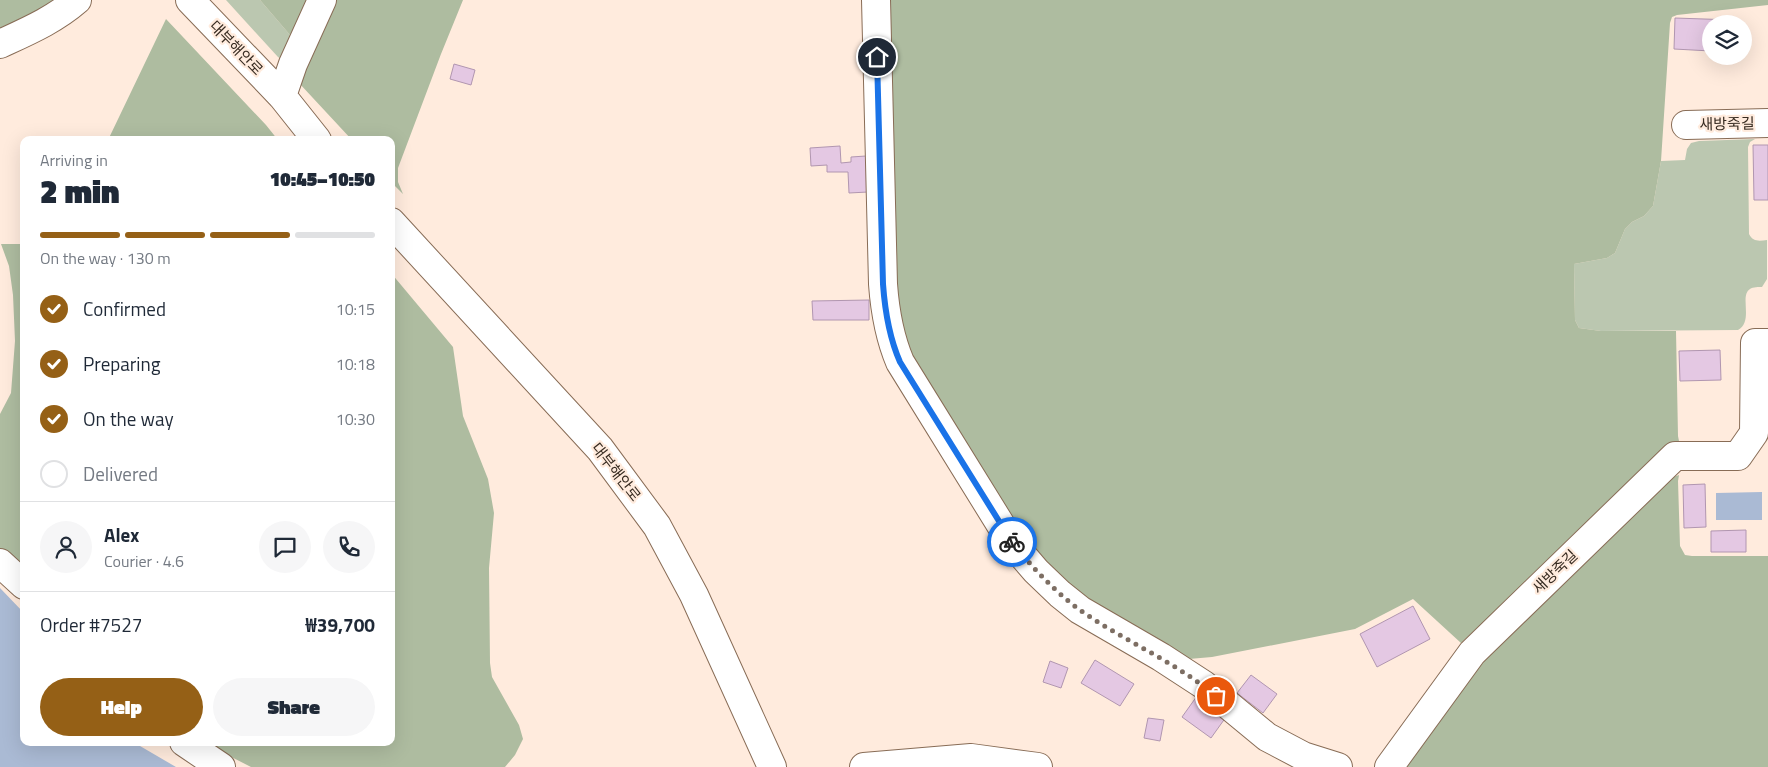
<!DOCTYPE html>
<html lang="en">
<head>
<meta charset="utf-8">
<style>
  :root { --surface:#fff; --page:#f6f6f7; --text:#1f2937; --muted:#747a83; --line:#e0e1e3; --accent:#956016 }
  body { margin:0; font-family:"Titillium Web","Noto Sans KR",sans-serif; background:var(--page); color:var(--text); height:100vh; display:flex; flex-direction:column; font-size:19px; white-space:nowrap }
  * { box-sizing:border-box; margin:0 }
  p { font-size:16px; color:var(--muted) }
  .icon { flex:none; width:28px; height:28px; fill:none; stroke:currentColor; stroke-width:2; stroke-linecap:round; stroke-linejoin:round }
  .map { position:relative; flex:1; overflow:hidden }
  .drawer { position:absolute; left:20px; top:136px; width:375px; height:610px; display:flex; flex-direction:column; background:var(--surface); border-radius:10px; box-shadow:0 5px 20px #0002 }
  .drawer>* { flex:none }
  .tools { position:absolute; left:1702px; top:15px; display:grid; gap:10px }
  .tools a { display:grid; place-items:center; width:50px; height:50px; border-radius:50%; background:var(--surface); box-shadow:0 5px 20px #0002; font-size:25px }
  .pin { position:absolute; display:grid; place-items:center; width:42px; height:42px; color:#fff; margin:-21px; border:2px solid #fff; border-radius:50%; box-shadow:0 1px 5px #0007 }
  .courier { position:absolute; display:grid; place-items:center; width:50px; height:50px; margin:-25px; border:4px solid #1a73e8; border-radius:50%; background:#fff; color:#222; box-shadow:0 1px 6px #0007 }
  .overview em { font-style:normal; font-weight:800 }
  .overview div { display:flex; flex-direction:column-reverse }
  .overview { display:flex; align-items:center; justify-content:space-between; height:85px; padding:0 20px }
  h1 { font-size:32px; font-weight:800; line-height:38px }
  .bar { display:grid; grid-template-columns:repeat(4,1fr); gap:8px 5px; align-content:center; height:60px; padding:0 20px }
  .bar i { height:6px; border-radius:4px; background:var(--line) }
  .bar .current { background:var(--accent) }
  .bar p { grid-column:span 4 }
  .line { display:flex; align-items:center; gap:12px; padding:0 20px; border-top:1px solid var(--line) }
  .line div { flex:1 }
  .round { display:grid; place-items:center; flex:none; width:52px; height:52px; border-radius:26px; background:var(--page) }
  ol { padding:0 20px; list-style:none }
  li { display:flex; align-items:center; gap:15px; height:55px }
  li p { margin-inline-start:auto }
  li .icon { padding:5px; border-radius:50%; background:var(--accent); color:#fff; stroke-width:4 }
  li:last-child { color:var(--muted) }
  li i { width:28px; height:28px; border:2px solid var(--line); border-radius:50% }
  .primary-button { display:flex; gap:10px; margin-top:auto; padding:10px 20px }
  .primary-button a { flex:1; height:58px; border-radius:30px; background:var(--accent); color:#fff; font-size:20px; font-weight:800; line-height:58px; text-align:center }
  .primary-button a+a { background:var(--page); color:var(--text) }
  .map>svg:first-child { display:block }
  .green { fill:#bbc7b0 }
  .forest { fill:#aebca0 }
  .water { fill:#aabad4 }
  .building { fill:#e4c8e3; stroke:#b196b0 }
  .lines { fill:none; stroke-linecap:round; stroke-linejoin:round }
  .minor-casing { stroke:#886c56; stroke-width:30 }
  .minor { stroke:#fff; stroke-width:28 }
  .done { stroke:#7d6e63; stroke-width:5; stroke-dasharray:0 9 }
  .route { stroke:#1a73e8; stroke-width:6 }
  .labels { text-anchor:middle; stroke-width:4.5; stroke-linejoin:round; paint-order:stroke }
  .street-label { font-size:15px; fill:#372b21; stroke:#ffebdd }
</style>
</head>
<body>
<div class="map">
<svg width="1768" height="767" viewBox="0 0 1768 767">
  <rect width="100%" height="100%" fill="#ffebdd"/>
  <path class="green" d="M226 0H260L296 42 284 61 278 57Z
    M1755 139 1750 142 1748 147 1749 234C1753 242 1759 241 1767 240V279L1762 287C1759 287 1753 287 1750 289 1739 296 1754 321 1738 330L1601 331 1579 328 1575 320 1574 264 1607 258 1615 253 1625 229 1632 222 1644 216 1653 206 1661 161 1685 160 1687 149 1691 143 1699 141Z"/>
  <path class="forest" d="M0 0H63L0 35Z
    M260 0H315L296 42Z
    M328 0H463L441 54 398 168V182L403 194 391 182V140H352L299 83Z
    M885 0H1768V5L1677 15 1672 17 1670 23 1661 161 1653 206 1644 216 1632 222 1625 229 1615 253 1607 258 1574 264 1575 320 1579 328 1601 331H1676L1678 436 1679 441 1684 443 1672 447 1461 643 1413 599 1355 629 1212 657 1189 659 1121 626 1043 567 911 362 895 315Z
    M166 19 266 125 278 140H108Z
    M1 244H24V572L0 549V414L11 393 15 341 13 295 9 266Z
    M391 273 453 347 463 416 488 479 494 513 489 568 490 663 492 677 519 725 523 739 515 755 505 767H251L204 743 391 742Z
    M1679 475 1678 481 1680 546 1685 555 1692 556H1768V767H1395L1473 660 1651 485Z"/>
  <path class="water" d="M1762 492V520H1716V493Z
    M0 588 24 613V742L137 743 140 746 176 767H0Z"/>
  <path class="building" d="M1675 18 1733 20V24H1711V51L1674 49Z
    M454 64 475 70 471 85 450 79Z
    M1753 145H1768V200H1754Z
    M840 146 841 163 851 162V157L866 156 868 192 849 193 848 172H827V165L811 166 810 148Z
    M869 300V320H813L812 301Z
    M1720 350 1721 380 1680 381 1679 351Z
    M1705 484 1706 527 1684 528 1683 485Z
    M1746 530V552H1711V531Z
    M1413 606 1430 639 1377 667 1360 634Z
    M1095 660 1134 684 1120 706 1081 683Z
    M1050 661 1068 668 1061 688 1043 682Z
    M1251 675 1277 694 1263 713 1237 693Z
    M1197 696 1226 717 1211 738 1182 717Z
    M1148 718 1164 720 1160 741 1144 738Z"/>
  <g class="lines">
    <defs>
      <path id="minor" d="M190 0 282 96 317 140
        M876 0 883 284C885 312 889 336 900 362L1012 543 1036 571 1060 594 1080 610 1161 657 1204 685 1267 737 1303 756 1338 767
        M0 44C28 31 54 20 77 0
        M282 96 293 64 322 0
        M1686 125 1768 123
        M391 222 600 449 657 526 694 595 772 767
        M0 563 24 585
        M184 742 221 767
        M864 767 971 758 1038 767
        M1389 767 1472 653 1675 456H1738L1754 433 1755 343H1768"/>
    </defs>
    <use href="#minor" class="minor-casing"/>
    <use href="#minor" class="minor"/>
  </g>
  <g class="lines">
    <path class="done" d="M1012 542C1032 567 1054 591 1080 610 1124 641 1174 661 1216 696"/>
    <path class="route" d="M877 57 883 284C885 312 889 337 900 362L1012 542"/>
  </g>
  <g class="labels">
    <g class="street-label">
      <text transform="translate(236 48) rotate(46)" y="5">대부해안로</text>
      <text transform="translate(1727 124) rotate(-1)" y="5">새방죽길</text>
      <text transform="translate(616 472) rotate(52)" y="5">대부해안로</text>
      <text transform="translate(1555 572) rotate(-44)" y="5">새방죽길</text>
    </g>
  </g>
</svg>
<div class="tools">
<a><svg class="icon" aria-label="layers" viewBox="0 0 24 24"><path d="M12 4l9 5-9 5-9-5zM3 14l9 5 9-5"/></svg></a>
</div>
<div class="pin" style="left:1216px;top:696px;background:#ea580c"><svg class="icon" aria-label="bag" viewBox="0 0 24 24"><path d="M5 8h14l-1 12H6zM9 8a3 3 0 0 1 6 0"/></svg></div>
<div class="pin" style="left:877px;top:57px;background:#1f2937"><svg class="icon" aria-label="home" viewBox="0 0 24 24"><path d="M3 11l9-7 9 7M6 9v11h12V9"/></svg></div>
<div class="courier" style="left:1012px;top:542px"><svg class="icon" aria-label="bike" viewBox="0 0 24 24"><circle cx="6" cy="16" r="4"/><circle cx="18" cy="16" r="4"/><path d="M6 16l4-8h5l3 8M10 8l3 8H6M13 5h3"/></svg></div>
<section class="drawer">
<div class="overview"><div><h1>2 min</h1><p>Arriving in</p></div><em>10:45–10:50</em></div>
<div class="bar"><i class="current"></i><i class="current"></i><i class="current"></i><i></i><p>On the way · 130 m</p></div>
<ol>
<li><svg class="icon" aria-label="check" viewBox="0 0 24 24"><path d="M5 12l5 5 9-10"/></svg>Confirmed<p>10:15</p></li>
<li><svg class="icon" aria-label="check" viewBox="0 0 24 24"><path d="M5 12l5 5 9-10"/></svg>Preparing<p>10:18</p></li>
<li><svg class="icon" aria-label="check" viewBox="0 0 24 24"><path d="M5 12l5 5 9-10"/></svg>On the way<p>10:30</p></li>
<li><i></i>Delivered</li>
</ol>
<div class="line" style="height:90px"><a class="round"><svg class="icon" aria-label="person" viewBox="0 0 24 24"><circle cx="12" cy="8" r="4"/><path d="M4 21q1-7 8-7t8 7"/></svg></a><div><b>Alex</b><p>Courier · 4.6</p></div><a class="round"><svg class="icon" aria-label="chat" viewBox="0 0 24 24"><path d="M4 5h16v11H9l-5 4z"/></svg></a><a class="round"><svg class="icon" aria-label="phone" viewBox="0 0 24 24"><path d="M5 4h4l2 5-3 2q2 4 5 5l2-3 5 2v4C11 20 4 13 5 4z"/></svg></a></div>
<div class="line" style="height:65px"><div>Order #7527</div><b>₩39,700</b></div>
<div class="primary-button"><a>Help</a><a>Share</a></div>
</section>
</div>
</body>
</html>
